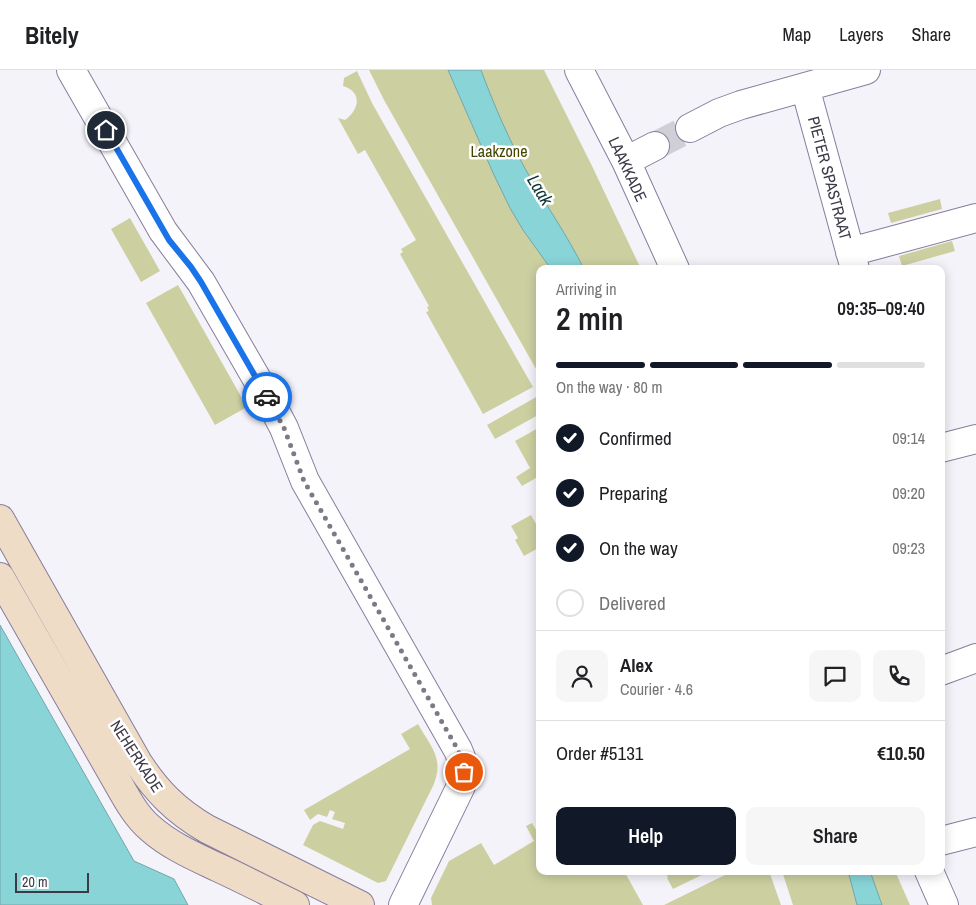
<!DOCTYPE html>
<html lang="en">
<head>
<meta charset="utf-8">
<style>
  :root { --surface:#fff; --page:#f6f6f6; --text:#202124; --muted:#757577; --line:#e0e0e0; --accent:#111827 }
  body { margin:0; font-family:"Archivo Narrow",sans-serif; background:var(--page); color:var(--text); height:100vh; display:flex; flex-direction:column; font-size:19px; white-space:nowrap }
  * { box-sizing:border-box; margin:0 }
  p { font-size:16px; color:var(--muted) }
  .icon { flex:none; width:28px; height:28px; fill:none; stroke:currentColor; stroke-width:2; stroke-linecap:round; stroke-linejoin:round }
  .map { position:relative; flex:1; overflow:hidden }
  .details { position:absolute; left:536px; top:195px; width:409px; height:610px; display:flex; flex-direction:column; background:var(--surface); border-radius:10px; box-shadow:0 2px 12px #0003 }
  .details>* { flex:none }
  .scale { position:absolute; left:15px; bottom:12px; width:74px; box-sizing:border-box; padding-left:5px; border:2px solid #3d3947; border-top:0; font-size:14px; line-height:18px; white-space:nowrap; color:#3d3947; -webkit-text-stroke:4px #fff; paint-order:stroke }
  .pin { position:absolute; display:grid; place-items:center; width:42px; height:42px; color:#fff; margin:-21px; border:2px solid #fff; border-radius:50%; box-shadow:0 1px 5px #0007 }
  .courier { position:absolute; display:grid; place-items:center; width:50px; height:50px; margin:-25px; border:4px solid #1a73e8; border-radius:50%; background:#fff; color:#222; box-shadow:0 1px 6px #0007 }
  .overview em { font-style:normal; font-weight:600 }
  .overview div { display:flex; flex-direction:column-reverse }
  .overview { display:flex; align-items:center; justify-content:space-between; height:85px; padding:0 20px }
  h1 { font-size:32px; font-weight:600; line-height:38px }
  .bar { display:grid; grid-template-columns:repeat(4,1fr); gap:8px 5px; align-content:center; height:60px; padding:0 20px }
  .bar i { height:6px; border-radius:4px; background:var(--line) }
  .bar .on { background:var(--accent) }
  .bar p { grid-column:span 4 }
  .line { display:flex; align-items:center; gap:12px; padding:0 20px; border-top:1px solid var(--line) }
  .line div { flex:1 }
  .round { display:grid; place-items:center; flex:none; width:52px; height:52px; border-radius:10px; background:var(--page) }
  ol { padding:0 20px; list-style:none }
  li { display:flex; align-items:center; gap:15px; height:55px }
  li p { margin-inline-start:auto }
  li .icon { padding:5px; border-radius:50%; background:var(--accent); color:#fff; stroke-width:4 }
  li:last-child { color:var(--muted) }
  li i { width:28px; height:28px; border:2px solid var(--line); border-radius:50% }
  .button { display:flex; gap:10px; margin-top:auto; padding:10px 20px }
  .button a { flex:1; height:58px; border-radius:10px; background:var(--accent); color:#fff; font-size:20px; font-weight:600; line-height:58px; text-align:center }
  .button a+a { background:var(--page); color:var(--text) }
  header { display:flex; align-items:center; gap:30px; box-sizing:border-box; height:70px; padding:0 25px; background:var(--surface); border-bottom:1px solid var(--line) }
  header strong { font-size:24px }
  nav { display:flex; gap:28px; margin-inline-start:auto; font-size:18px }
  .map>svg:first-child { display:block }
  .green { fill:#ccd0a1 }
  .water { fill:#89d4d7; stroke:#72a6ac }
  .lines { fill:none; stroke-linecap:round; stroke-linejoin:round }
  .street-tunnel { stroke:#d0ced6; stroke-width:28; stroke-dasharray:28 14; stroke-linecap:butt }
  .street-casing { stroke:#877d9c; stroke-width:30 }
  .secondary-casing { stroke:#877d9c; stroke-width:30 }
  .street { stroke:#fff; stroke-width:28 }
  .secondary { stroke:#efdcc7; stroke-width:28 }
  .done { stroke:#7d7a86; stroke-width:5; stroke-dasharray:0 9 }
  .route { stroke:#1a73e8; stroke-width:6 }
  .labels { text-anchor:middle; stroke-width:5; stroke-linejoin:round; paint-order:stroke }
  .park-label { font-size:16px; fill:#444600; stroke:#fff }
  .street-label { font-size:16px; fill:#3d3947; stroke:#fff }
  .water-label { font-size:18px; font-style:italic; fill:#0d3334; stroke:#fff }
</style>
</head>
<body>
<header>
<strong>Bitely</strong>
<nav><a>Map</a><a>Layers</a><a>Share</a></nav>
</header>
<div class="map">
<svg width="976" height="835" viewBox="0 0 976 835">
  <rect width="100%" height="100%" fill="#f5f3fa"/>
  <path class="green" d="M369 0H544L592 96 641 199H540V306L384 30Z
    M357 1 372 33 533 317 483 344 426 242 429 241 427 237 429 236 400 184 403 182 401 179 416 170 365 80 358 84 338 48 345 50C359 40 363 22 343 16L344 8Z
    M940 129 942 139 891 153 888 143Z
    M130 148 160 201 141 212 111 159Z
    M952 171 955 181 902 196 899 186Z
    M178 215 247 337 215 355 146 233Z
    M538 326 540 329V344L495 369 487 355Z
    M540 357V415L536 408 522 416 516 407 530 398 515 371Z
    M531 445 540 461V477L524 486 515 470 518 468 511 456Z
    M418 654C431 677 445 689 433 716L386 811 378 813 303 775 313 755 320 751 343 759 345 753 332 749 335 742 330 740 327 747 318 744 310 750 304 740 410 679 401 664Z
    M532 753 540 767V801H624L643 835H432L431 828 449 791 481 773 494 795 534 771 526 756Z
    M668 801H710L673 819 667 808 668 807 666 803Z
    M733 801H769L781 835H664Z
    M782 801H895L910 835H793Z"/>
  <path class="water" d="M448 0H481C494 35 509 70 527 102 546 135 567 165 584 199H551L523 160 510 138 494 105Z
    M0 555 134 791 174 809 188 835H0Z
    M848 801H870L882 835H857Z"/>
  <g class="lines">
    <path class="street-tunnel" d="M655 76 690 58"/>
    <defs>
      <path id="street" d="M71 0 163 161 201 212 273 337 284 358 305 411 458 680 462 690 464 698 463 706 461 716 403 835
        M579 0 626 91 675 199
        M805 17 855 199
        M690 58 719 43 741 35 866 0
        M626 91 655 76
        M850 182 976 148
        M941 378 976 369
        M941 601 976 588
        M941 771 976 762
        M929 801 944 835"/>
      <path id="secondary" d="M0 449 137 691C156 721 176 741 207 759L360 835
        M0 507 119 715C128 731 137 747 150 758 170 776 196 787 219 798 245 810 270 823 295 835"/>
    </defs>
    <use href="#street" class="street-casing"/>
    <use href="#secondary" class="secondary-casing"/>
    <use href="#street" class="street"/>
    <use href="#secondary" class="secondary"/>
  </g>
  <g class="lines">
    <path class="done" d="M267 327 284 358 304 411 458 680 462 690 464 702"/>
    <path class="route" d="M106 60 169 170 191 197 201 212 267 327"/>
  </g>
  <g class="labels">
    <g class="park-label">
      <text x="499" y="87">Laakzone</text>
    </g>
    <g class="street-label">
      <text transform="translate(628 99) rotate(65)" y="6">LAAKKADE</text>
      <text transform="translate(830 108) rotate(75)" y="6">PIETER SPASTRAAT</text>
      <text transform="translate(137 686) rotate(57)" y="6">NEHERKADE</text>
    </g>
    <g class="water-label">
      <text transform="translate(540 120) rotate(59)" y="6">Laak</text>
    </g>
  </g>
</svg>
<div class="scale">20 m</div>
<div class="pin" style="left:464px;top:702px;background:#ea580c"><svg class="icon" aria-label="bag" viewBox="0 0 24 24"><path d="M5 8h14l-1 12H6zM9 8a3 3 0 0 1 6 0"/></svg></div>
<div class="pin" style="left:106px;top:60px;background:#1f2937"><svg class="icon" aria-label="home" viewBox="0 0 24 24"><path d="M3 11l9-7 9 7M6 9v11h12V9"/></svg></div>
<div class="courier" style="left:267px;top:327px"><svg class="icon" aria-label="car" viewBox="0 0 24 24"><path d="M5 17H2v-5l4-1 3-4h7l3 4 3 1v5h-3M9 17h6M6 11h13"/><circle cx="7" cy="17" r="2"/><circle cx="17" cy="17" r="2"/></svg></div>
<section class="details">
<div class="overview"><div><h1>2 min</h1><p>Arriving in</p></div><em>09:35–09:40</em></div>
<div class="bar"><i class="on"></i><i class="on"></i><i class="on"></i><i></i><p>On the way · 80 m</p></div>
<ol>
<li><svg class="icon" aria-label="check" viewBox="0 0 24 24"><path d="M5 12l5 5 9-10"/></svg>Confirmed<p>09:14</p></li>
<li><svg class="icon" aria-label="check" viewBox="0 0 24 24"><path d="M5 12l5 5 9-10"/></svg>Preparing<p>09:20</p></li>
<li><svg class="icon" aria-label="check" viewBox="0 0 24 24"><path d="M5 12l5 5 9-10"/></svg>On the way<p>09:23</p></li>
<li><i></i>Delivered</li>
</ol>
<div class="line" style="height:90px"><a class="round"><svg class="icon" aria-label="person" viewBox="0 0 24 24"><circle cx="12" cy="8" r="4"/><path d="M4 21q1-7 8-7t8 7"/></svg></a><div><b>Alex</b><p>Courier · 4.6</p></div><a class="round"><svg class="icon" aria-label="chat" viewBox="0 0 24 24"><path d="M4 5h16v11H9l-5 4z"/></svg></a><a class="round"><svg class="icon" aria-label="phone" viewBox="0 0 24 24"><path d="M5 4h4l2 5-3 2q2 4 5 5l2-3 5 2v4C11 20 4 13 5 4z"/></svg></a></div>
<div class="line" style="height:65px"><div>Order #5131</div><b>€10.50</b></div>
<div class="button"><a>Help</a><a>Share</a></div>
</section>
</div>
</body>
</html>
